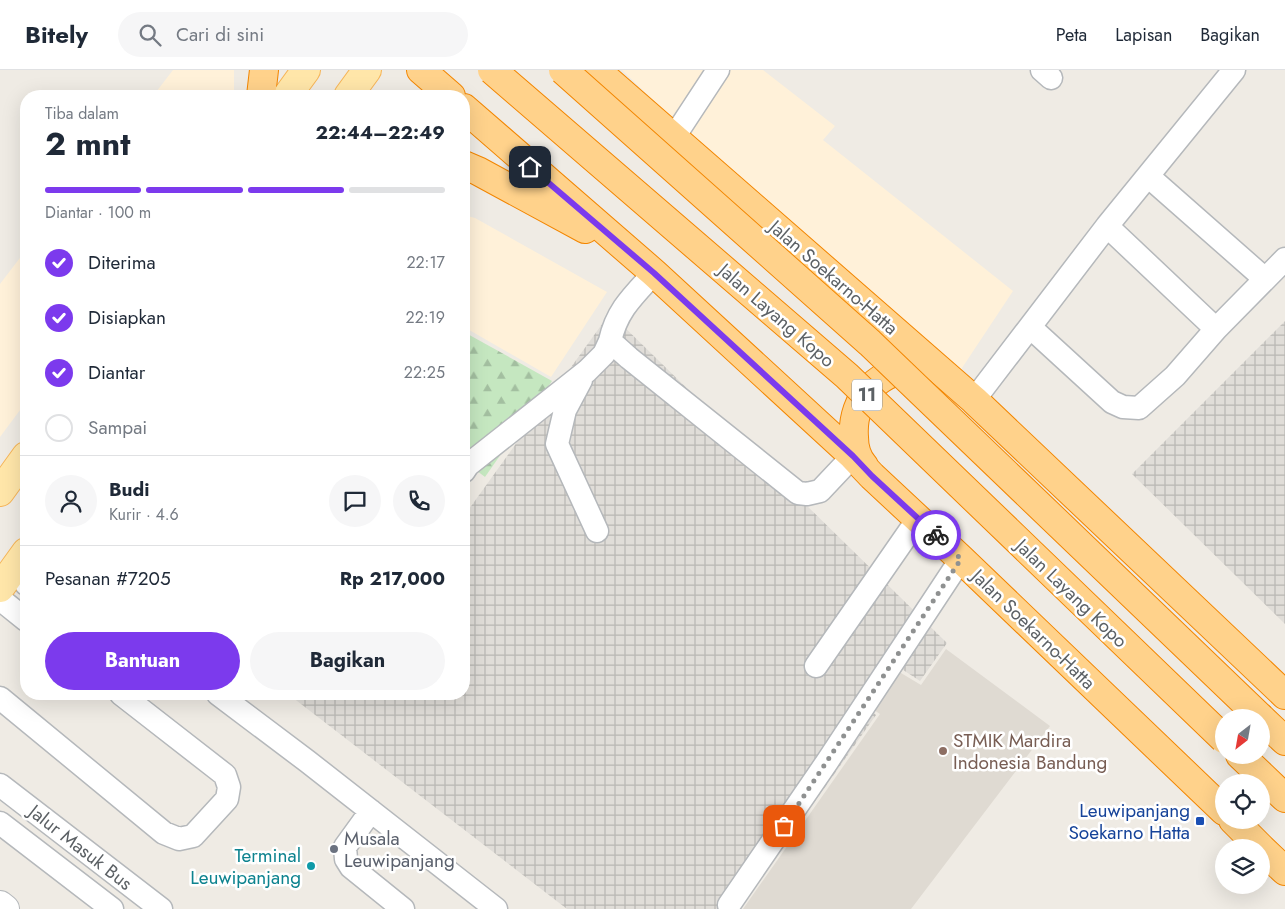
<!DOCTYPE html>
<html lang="id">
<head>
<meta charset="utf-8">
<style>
  :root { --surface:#fff; --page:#f6f6f7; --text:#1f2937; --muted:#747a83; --line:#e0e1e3; --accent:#7c3aed }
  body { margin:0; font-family:Jost,sans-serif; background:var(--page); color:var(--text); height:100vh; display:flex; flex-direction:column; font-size:19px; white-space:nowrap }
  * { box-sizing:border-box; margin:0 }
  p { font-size:16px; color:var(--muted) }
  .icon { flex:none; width:28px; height:28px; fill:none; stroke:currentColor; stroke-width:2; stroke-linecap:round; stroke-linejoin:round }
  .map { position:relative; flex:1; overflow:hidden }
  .drawer { position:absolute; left:20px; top:20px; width:450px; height:610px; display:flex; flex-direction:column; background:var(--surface); border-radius:20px; box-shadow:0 5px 20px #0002 }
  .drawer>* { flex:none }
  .needle { width:32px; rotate:211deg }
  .fabs { position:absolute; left:1215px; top:639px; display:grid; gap:10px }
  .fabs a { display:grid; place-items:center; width:55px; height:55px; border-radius:50%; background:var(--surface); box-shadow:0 5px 20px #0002; font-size:25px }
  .pin { position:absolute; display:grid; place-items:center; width:42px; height:42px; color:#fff; margin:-21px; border-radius:10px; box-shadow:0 2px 8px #0006 }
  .courier { position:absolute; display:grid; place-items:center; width:50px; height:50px; margin:-25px; border:4px solid #7c3aed; border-radius:50%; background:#fff; color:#222; box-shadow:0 1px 6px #0007 }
  .head em { font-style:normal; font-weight:700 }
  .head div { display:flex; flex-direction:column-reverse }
  .head { display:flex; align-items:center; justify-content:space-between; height:85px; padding:0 25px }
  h1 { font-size:32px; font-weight:700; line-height:38px }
  .bar { display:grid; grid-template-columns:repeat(4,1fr); gap:8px 5px; align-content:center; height:60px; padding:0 25px }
  .bar i { height:6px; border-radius:4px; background:var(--line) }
  .bar .active { background:var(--accent) }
  .bar p { grid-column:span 4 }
  .line { display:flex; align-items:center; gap:12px; padding:0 25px; border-top:1px solid var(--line) }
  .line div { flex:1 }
  .round { display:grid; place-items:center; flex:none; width:52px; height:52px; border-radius:26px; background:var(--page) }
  ol { padding:0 25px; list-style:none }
  li { display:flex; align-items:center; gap:15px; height:55px }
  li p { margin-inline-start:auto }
  li .icon { padding:5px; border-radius:50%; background:var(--accent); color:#fff; stroke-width:4 }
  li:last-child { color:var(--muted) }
  li i { width:28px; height:28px; border:2px solid var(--line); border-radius:50% }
  .action { display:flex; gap:10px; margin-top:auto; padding:10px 25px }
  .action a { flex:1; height:58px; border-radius:30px; background:var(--accent); color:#fff; font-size:20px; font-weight:700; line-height:58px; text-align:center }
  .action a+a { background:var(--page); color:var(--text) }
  header { display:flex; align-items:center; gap:30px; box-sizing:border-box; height:70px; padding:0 25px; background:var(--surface); border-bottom:1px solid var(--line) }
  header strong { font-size:24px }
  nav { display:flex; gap:28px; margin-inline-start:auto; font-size:18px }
  .search { width:350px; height:45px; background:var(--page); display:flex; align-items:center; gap:12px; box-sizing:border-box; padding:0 18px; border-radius:28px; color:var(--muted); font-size:19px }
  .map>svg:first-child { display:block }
  .commercial { fill:#fff1d9 }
  .industrial { fill:url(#industrial-grid) }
  .education { fill:#dfdad2 }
  .forest { fill:url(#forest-firs) }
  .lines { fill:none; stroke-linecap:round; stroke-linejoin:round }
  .lane-casing { stroke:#b5b8bb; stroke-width:25 }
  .street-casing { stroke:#b5b8bb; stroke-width:30 }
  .primary-casing { stroke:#f6b456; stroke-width:30 }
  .highway-casing { stroke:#f38600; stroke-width:30 }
  .lane { stroke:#fff; stroke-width:22 }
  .street { stroke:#fff; stroke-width:28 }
  .primary { stroke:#ffe6a9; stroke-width:28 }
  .highway { stroke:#ffd28b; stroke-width:28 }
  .highway-bridge-casing { stroke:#f38600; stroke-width:30; stroke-linecap:butt }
  .highway-bridge { stroke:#ffd28b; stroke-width:28 }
  .done { stroke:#8f9191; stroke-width:5; stroke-dasharray:0 9 }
  .route { stroke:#7c3aed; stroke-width:6 }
  .education-dot { fill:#8d6e63; stroke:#fff; stroke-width:2 }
  .transit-dot { fill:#1a4fb4; stroke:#fff; stroke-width:2 }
  .worship-dot { fill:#6b7280; stroke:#fff; stroke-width:2 }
  .culture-dot { fill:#0f9aa8; stroke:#fff; stroke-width:2 }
  .labels { text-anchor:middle; stroke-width:5; stroke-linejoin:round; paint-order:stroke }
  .shield { fill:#fff; stroke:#8d9093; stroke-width:1 }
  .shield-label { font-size:18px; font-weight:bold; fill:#5c6165 }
  .street-label { font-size:19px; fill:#5c6165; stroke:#fff }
  .education-label { font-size:19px; fill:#785e54; stroke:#fff; text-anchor:start }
  .transit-label { font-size:19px; fill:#164399; stroke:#fff; text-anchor:end }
  .worship-label { font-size:19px; fill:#5b616d; stroke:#fff; text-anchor:start }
  .culture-label { font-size:19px; fill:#0d838f; stroke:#fff; text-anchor:end }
</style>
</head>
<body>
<header>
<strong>Bitely</strong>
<div class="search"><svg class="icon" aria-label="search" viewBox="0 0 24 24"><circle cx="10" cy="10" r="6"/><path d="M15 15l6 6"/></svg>Cari di sini</div>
<nav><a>Peta</a><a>Lapisan</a><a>Bagikan</a></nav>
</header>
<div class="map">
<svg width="1285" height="839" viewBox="0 0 1285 839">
  <defs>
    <pattern id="industrial-grid" width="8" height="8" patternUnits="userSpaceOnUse" patternTransform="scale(1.25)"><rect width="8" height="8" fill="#e0ddd8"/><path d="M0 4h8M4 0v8" fill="none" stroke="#b9b7b3"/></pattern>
    <pattern id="forest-firs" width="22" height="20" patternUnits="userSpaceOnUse" patternTransform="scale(1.25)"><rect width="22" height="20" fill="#c5e7c0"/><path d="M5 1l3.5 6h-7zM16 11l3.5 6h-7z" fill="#a3bfa0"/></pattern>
  </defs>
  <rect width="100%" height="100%" fill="#efebe4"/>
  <path class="commercial" d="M173 0H234V26H153Z
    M622 0H763L835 56 823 70 1013 221 960 301 797 169Z
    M464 145 475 148 607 222 551 307 464 257Z
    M26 180V332L0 367V214Z"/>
  <path class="industrial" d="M610 243 947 573 920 611 897 596 869 639 876 645 739 839H567L288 624H464V446Z
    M1285 251V554L1132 404Z"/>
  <path class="education" d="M946 579 1050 656 911 839H743L880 644 871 638 896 600 921 615Z"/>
  <path class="forest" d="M464 262 552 311 485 407 464 391Z"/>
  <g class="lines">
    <defs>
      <path id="lane" d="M1042 0 1051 8
        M674 67 718 0
        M1148 106 1265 209
        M1107 156 1234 0
        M1216 259 1285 189
        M610 271C617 240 633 226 654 203
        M581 310 565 340 557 374 597 461
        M974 330 1107 156 1216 259 1175 306 1139 338 1123 337 1112 332 1030 257
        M464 401 468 395 587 301 604 284 610 271 629 288 798 423 807 424 820 421 853 386
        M16 496 26 514
        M0 529 26 550
        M816 596 918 449
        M218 624 307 691 496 839
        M0 628 164 763 179 769 193 766 227 729 229 717 225 705 121 624
        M0 715 161 839
        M371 741 345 777 346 789 351 797 403 839
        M0 753 112 839
        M729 835 827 692 961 489"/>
      <path id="street" d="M0 835 5 839"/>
      <path id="primary" d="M287 26 306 0
        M348 26 367 0
        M0 422 26 386
        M0 518 26 482"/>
      <path id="highway" d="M421 0 451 26
        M596 0 974 330 1285 625
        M261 26 264 0
        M464 38 654 203 853 386 872 406 961 489 1224 741
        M464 95 478 101 585 159
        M864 396C857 388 854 377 854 367 851 328 881 296 920 299
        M1261 648 1285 671
        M1240 685 1285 728
        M1233 750 1261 778
        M1261 778 1285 801"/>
    </defs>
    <use href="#lane" class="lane-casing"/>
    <use href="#street" class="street-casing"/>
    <use href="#primary" class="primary-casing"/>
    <use href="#highway" class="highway-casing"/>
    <use href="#lane" class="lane"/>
    <use href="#street" class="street"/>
    <use href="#primary" class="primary"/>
    <use href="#highway" class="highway"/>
    <defs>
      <path id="highway-bridge" d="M492 0 847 306 1224 669
        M563 0 870 273 1261 648"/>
    </defs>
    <use href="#highway-bridge" class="highway-bridge-casing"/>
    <use href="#highway-bridge" class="highway-bridge"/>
  </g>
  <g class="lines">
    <path class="done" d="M784 756 961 489 936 465"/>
    <path class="route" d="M530 97 654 203 853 386 872 406 936 465"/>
  </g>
  <circle class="education-dot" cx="943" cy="681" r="5"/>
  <rect class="transit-dot" x="1195" y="746" width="10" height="10" rx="2.5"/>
  <circle class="worship-dot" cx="334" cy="779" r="5"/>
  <circle class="culture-dot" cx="311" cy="796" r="5"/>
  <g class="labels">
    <rect class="shield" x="852" y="309.5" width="30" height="31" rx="4"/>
    <g class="shield-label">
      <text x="867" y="331">11</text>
    </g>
    <g class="street-label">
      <text transform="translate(834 207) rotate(41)" y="7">Jalan Soekarno-Hatta</text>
      <text transform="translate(777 245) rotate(41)" y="7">Jalan Layang Kopo</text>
      <text transform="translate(1072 523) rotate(44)" y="7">Jalan Layang Kopo</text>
      <text transform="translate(1034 559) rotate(44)" y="7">Jalan Soekarno-Hatta</text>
      <text transform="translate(81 777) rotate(38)" y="7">Jalur Masuk Bus</text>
    </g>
    <g class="education-label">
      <text x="953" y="677">STMIK Mardira<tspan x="953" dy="22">Indonesia Bandung</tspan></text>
    </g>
    <g class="transit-label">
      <text x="1190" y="747">Leuwipanjang<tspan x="1190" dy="22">Soekarno Hatta</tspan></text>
    </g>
    <g class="worship-label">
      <text x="344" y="775">Musala<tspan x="344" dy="22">Leuwipanjang</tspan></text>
    </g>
    <g class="culture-label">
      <text x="301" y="792">Terminal<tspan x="301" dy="22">Leuwipanjang</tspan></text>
    </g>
  </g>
</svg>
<div class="fabs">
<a><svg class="needle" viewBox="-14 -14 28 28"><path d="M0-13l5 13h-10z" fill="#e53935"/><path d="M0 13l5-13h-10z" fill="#747a83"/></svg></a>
<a><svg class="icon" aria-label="locate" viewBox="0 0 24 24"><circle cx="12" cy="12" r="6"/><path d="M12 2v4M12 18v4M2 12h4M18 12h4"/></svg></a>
<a><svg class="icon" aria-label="layers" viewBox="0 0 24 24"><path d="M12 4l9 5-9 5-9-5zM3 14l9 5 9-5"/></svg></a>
</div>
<div class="pin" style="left:784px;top:756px;background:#ea580c"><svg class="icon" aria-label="bag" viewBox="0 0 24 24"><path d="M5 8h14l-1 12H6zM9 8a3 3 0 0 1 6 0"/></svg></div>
<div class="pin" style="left:530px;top:97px;background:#1f2937"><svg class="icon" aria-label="home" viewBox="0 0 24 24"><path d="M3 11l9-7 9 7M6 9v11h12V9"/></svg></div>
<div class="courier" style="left:936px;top:465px"><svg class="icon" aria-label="bike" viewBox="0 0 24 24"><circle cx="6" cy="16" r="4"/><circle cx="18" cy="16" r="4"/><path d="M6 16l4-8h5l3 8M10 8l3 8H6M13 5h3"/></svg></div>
<section class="drawer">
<div class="head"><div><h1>2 mnt</h1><p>Tiba dalam</p></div><em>22:44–22:49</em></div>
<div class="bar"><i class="active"></i><i class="active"></i><i class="active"></i><i></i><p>Diantar · 100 m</p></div>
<ol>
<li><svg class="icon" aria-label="check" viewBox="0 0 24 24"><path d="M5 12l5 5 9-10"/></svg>Diterima<p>22:17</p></li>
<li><svg class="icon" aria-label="check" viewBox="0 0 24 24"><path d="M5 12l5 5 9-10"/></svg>Disiapkan<p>22:19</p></li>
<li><svg class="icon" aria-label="check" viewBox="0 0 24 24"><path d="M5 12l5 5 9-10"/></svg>Diantar<p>22:25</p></li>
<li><i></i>Sampai</li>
</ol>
<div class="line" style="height:90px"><a class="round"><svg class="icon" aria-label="person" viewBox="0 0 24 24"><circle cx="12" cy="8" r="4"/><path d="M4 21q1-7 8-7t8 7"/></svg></a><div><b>Budi</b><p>Kurir · 4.6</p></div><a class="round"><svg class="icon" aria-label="chat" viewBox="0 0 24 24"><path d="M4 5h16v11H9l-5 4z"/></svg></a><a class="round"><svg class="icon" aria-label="phone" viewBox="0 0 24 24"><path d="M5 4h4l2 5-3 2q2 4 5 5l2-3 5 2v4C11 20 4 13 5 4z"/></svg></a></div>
<div class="line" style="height:65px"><div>Pesanan #7205</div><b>Rp 217,000</b></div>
<div class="action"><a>Bantuan</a><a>Bagikan</a></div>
</section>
</div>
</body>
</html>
